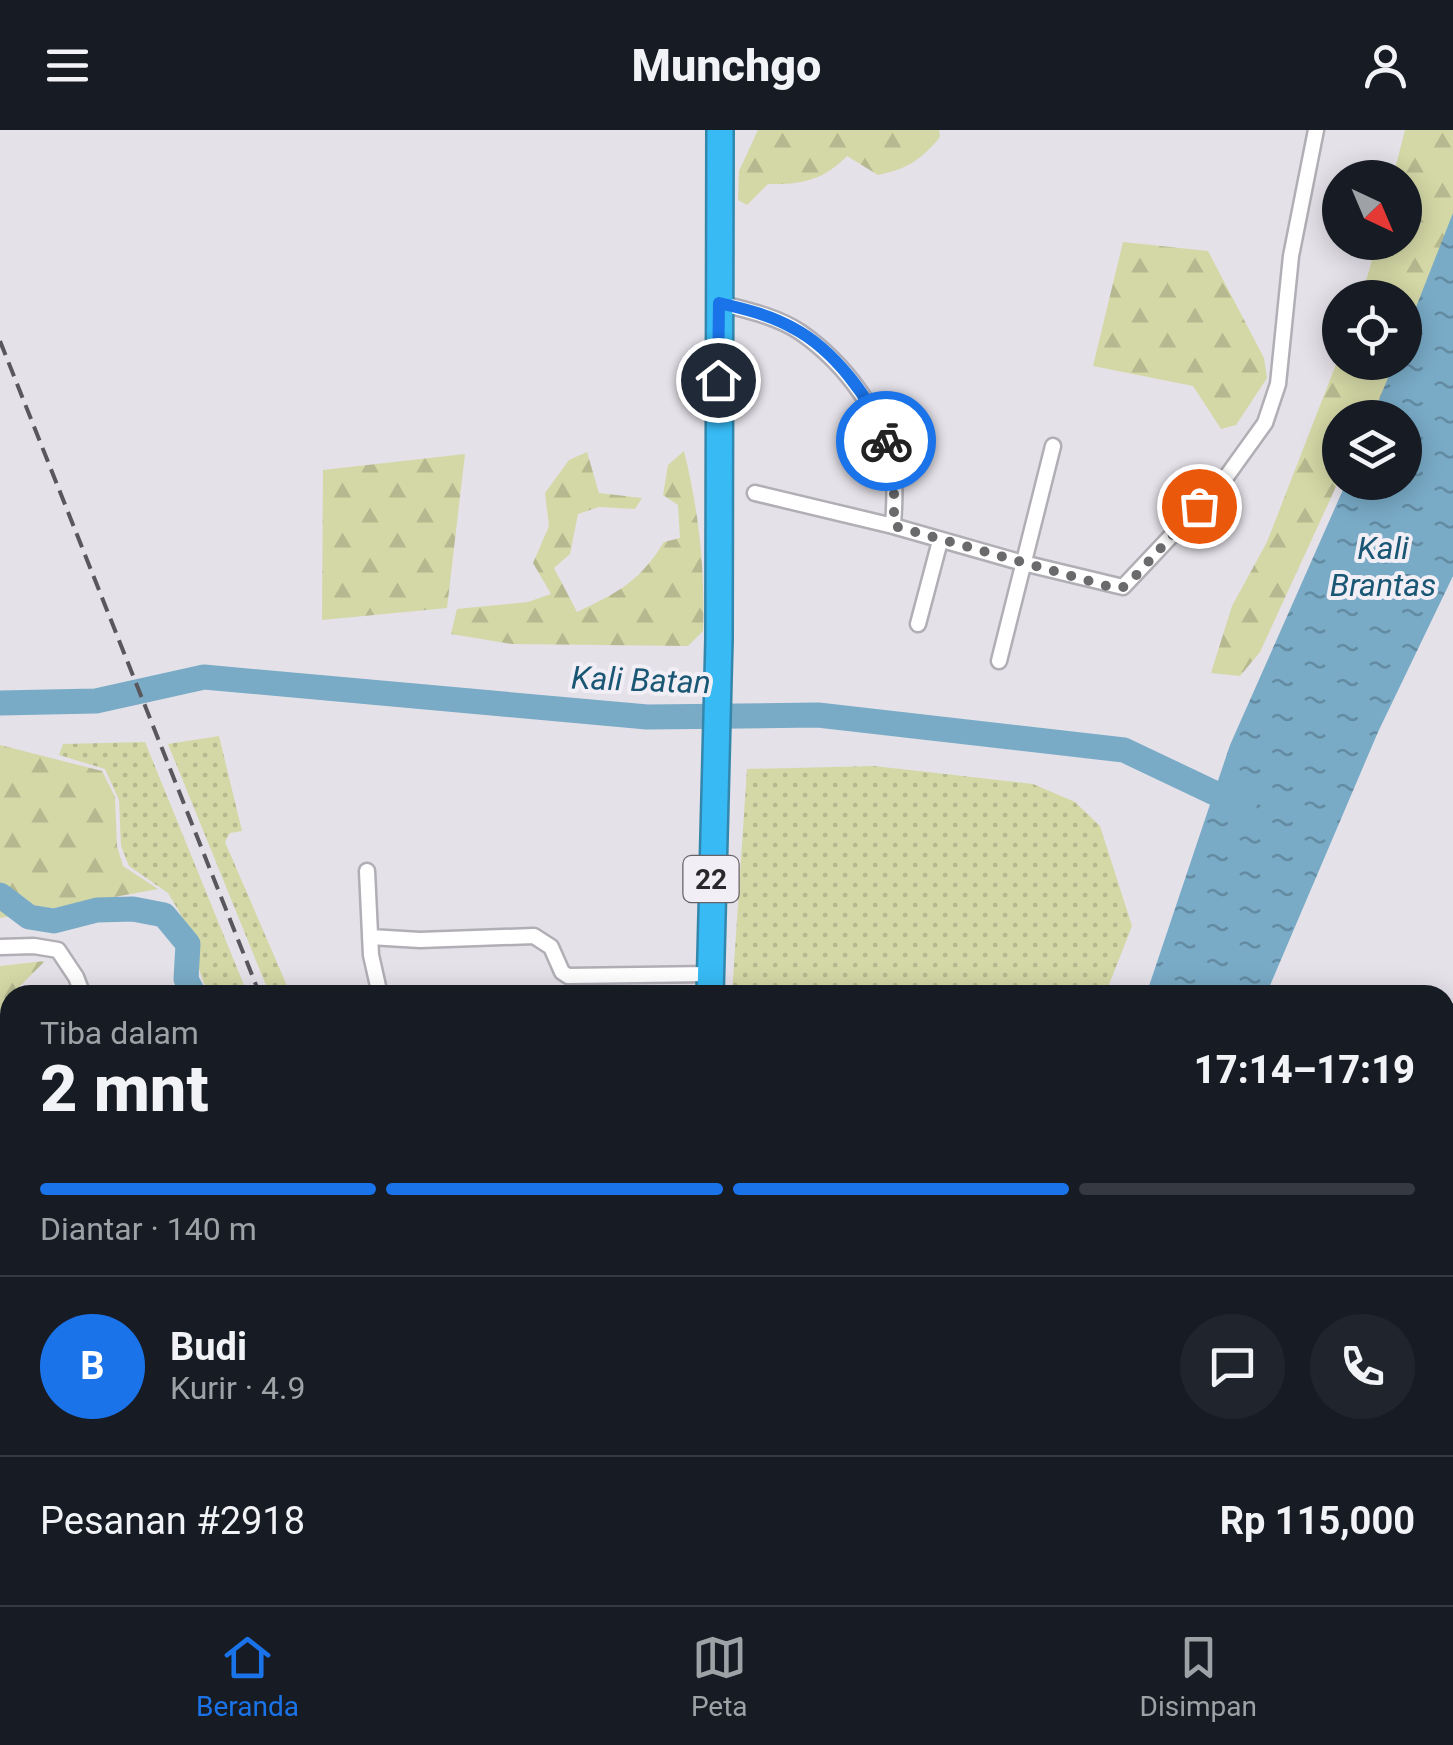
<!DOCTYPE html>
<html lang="id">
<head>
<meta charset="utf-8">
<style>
  :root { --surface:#171b24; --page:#20242c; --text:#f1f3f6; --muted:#9ea1a6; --line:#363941; --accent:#1a73e8 }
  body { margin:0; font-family:Roboto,sans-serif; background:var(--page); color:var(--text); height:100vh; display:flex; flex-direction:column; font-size:38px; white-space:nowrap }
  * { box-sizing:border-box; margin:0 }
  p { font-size:32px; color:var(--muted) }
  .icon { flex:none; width:55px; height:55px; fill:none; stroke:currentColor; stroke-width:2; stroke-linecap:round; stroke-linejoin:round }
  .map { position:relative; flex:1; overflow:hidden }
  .details { position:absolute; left:0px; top:855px; width:1455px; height:620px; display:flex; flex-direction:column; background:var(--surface); border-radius:30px 30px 0 0; box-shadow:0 5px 25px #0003 }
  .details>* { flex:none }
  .needle { width:65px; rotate:136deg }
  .controls { position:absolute; left:1322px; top:30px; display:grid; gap:20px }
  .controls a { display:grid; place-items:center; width:100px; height:100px; border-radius:50%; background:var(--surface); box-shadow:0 5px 25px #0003; font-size:50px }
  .pin { position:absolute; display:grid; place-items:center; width:85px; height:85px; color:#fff; margin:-42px; border:5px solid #fff; border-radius:50%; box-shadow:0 2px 10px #0007 }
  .courier { position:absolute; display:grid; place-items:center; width:100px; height:100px; margin:-50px; border:8px solid #1a73e8; border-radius:50%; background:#fff; color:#222; box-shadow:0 2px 12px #0007 }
  .headline em { font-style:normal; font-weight:800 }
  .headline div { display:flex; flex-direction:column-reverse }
  .headline { display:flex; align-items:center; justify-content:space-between; height:170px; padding:0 40px }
  h1 { font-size:65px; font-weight:800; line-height:75px }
  .bar { display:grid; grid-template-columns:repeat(4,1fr); gap:15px 10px; align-content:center; height:120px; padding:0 40px }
  .bar i { height:12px; border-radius:8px; background:var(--line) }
  .bar .selected { background:var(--accent) }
  .bar p { grid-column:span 4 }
  .line { display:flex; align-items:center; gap:25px; padding:0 40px; border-top:2px solid var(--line) }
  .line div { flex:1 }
  .round { display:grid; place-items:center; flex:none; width:105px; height:105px; border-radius:52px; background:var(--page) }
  header { display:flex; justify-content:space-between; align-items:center; height:130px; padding:0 40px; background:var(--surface); font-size:45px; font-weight:800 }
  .tab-bar { display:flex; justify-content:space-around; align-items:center; height:140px; border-top:2px solid var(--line); background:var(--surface); font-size:28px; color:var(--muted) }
  .tab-bar a { display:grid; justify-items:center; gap:5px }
  .tab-bar .selected { color:var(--accent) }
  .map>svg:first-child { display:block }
  .grass { fill:url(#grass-dots) }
  .forest { fill:url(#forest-firs) }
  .water { fill:url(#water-ripples) }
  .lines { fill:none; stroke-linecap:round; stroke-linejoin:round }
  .river { stroke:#79abc7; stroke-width:25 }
  .street-casing { stroke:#b1aeb5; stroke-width:19 }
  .secondary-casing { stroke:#b1aeb5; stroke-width:25 }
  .highway-casing { stroke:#3387ad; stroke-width:30 }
  .street { stroke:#fff; stroke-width:14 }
  .secondary { stroke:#c3eafc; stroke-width:20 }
  .highway { stroke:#38baf4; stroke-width:25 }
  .rail { stroke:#59575b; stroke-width:4; stroke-dasharray:15 8; stroke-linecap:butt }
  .done { stroke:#6a696c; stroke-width:10; stroke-dasharray:0 18 }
  .route { stroke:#1a73e8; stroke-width:12 }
  .labels { text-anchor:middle; stroke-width:8; stroke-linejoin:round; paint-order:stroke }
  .shield { fill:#f2eef6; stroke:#656367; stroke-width:2.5 }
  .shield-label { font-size:28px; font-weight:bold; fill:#29282a }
  .water-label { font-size:32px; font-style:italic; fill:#195774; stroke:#f2eef6 }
</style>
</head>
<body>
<header><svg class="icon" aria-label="menu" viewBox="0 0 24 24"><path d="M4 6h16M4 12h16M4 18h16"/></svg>Munchgo<svg class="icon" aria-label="person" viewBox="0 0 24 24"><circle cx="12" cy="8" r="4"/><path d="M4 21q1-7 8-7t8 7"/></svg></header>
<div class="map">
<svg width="1453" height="1475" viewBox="0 0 1453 1475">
  <defs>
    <pattern id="grass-dots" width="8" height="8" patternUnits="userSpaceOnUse" patternTransform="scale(2.5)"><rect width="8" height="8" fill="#d4d8a6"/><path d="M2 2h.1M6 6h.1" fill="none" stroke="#b6b98f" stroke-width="1.8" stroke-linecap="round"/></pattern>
    <pattern id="forest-firs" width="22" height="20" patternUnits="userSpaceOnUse" patternTransform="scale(2.5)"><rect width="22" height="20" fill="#d4d8a6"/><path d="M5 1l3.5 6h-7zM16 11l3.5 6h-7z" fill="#b6b98f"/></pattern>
    <pattern id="water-ripples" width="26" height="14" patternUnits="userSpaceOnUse" patternTransform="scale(2.5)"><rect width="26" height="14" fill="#79abc7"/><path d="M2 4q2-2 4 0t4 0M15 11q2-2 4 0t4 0" fill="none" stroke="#638ba2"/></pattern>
  </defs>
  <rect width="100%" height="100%" fill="#e4e1e8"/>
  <path class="grass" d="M219 606 242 701 230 703 225 712 291 865H270L168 614Z
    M145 612 248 865H208L180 783 168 763 129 736 121 716 119 670 105 639 59 625 63 614Z
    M874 636 1033 654 1075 672 1100 696 1132 796 1105 865H732L747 639Z"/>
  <path class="forest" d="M758 0H939L940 7C921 30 907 39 878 45L847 26C824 50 801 55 768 54L747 75 738 70 739 41Z
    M1405 0H1453V137L1405 227V168H1361L1377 113 1405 112V48L1393 47Z
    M1123 112 1208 121 1264 228 1267 248 1236 295 1221 299 1193 256 1093 236Z
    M1340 224V232L1402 233 1372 287 1340 288V348L1260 522 1240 546 1211 543 1232 476 1267 412Z
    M684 321C699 382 705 438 703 501L688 516 512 514 451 504 457 479 528 472 551 464 533 433 549 396 545 363 569 330 587 322 599 363 642 368 635 379 599 377 578 384 570 424 554 438 577 482C619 462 639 452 664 412L680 408 678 375 663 365 668 335Z
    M465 324 447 478 322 490 323 340Z
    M0 615 102 641 115 667 117 716 123 736 158 759 0 788Z
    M45 831 20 856 19 865H10V970L0 964V836Z"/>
  <path class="water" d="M1453 83V446L1378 602 1266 865H1146L1230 615 1346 353 1405 352V288L1372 287 1394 233 1405 232V205Z
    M1098 1465H1264L1269 1475H1102Z"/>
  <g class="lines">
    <path class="river" d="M0 573 96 571 204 547 647 587 818 585 1124 620 1244 677
      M0 765 29 787 54 791 97 780 133 779 164 785 188 814 186 849 194 865
      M417 1465 421 1475"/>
    <defs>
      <path id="street" d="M719 173C746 180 776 186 800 202 845 233 885 286 893 341 896 358 894 378 893 396
        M755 363 893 396 1023 433 1123 457 1224 350 1265 293 1278 254 1291 126 1316 0
        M918 494 940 411
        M999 531 1053 316
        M367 741 371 825 380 865
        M370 807 420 810 534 806 551 817 562 842 568 846 710 844
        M0 817 34 816 58 820 76 847 83 865
        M0 1284 10 1282
        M307 1465 310 1475
        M387 1465 391 1475
        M581 1475 610 1465"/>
      <path id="secondary" d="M0 1092 10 1093"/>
      <path id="highway" d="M710 865 719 509 720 0
        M786 1465 792 1475"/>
    </defs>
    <use href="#street" class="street-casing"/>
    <use href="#secondary" class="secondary-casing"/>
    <use href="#highway" class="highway-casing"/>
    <use href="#street" class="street"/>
    <use href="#secondary" class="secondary"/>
    <use href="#highway" class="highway"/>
    <path class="rail" d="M0 211 260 865
      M498 1465 502 1475"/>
  </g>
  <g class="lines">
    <path class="done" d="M886 311 894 344V396L1107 456 1122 458 1130 452 1199 376"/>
    <path class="route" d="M718 250 719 173C745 179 770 185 793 198 833 219 872 269 886 311"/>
  </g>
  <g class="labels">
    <rect class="shield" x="683.5" y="726" width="55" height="46" rx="8"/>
    <g class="shield-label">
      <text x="711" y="759">22</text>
    </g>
    <g class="water-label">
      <text x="1383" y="429">Kali<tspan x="1383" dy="37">Brantas</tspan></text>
      <text transform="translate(641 550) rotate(2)" y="11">Kali Batan</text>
    </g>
  </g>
</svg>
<div class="controls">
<a><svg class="needle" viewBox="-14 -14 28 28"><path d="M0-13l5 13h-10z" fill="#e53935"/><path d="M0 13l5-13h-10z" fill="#9ea1a6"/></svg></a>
<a><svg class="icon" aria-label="locate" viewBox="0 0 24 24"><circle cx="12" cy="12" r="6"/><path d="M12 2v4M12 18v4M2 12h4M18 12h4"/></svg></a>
<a><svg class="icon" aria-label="layers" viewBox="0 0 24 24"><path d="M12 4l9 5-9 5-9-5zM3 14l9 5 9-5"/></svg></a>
</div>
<div class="pin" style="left:1199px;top:376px;background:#ea580c"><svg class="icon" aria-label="bag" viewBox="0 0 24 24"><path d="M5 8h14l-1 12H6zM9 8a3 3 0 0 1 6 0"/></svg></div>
<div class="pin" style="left:718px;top:250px;background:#1f2937"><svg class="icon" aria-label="home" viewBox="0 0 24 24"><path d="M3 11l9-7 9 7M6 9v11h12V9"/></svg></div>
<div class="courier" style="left:886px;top:311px"><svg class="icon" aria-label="bike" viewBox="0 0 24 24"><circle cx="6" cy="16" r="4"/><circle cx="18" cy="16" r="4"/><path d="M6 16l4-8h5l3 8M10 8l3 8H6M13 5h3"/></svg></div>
<section class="details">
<div class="headline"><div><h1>2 mnt</h1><p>Tiba dalam</p></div><em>17:14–17:19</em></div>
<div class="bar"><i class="selected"></i><i class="selected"></i><i class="selected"></i><i></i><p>Diantar · 140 m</p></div>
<div class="line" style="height:180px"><b class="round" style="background:var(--accent);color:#fff">B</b><div><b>Budi</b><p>Kurir · 4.9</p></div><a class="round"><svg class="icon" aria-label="chat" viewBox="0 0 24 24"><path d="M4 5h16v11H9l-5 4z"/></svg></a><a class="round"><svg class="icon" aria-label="phone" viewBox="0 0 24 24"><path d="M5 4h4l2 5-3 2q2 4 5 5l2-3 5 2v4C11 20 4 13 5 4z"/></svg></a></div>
<div class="line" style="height:130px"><div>Pesanan #2918</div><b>Rp 115,000</b></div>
</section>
</div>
<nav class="tab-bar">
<a class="selected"><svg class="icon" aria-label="home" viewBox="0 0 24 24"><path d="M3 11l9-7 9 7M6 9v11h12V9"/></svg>Beranda</a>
<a><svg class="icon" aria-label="map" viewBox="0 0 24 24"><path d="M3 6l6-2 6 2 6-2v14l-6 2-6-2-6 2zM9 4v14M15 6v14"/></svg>Peta</a>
<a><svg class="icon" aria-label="saved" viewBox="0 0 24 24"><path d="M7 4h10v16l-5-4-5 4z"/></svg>Disimpan</a>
</nav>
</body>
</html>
